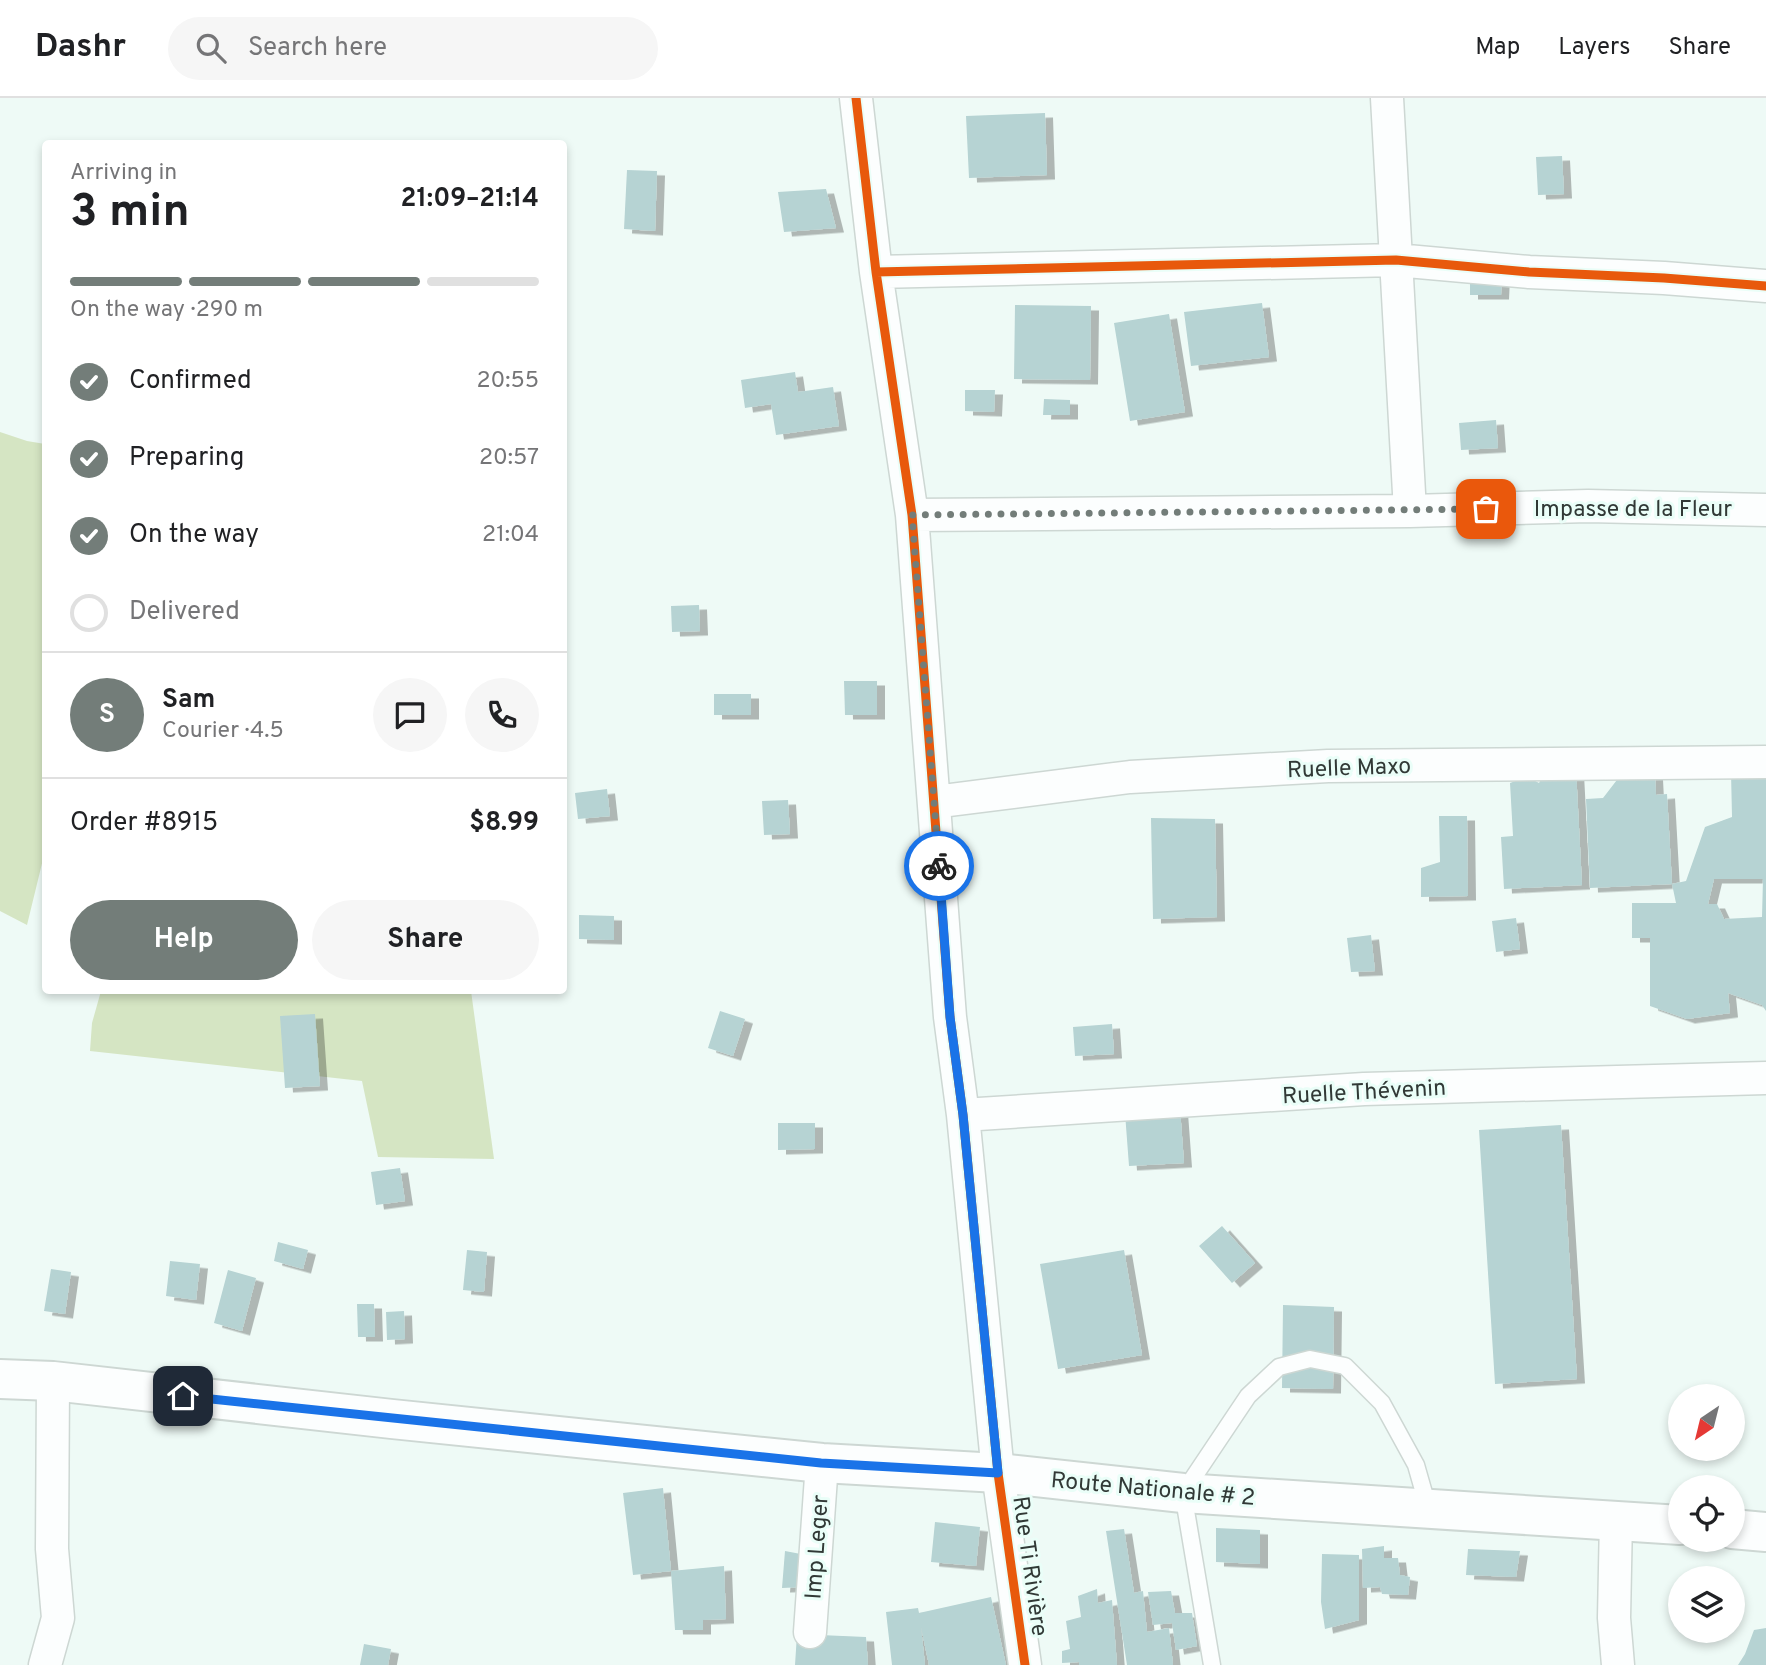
<!DOCTYPE html>
<html lang="en">
<head>
<meta charset="utf-8">
<style>
  :root { --surface:#fff; --page:#f6f6f6; --text:#202124; --muted:#757577; --line:#e0e0e0; --accent:#737d79 }
  body { margin:0; font-family:Overpass,sans-serif; background:var(--page); color:var(--text); height:100vh; display:flex; flex-direction:column; font-size:26px; white-space:nowrap }
  * { box-sizing:border-box; margin:0 }
  p { font-size:23px; color:var(--muted) }
  .icon { flex:none; width:38px; height:38px; fill:none; stroke:currentColor; stroke-width:2; stroke-linecap:round; stroke-linejoin:round }
  .map { position:relative; flex:1; overflow:hidden }
  .sheet { position:absolute; left:42px; top:42px; width:525px; height:854px; display:flex; flex-direction:column; background:var(--surface); border-radius:7px; box-shadow:0 4px 10px #0003 }
  .sheet>* { flex:none }
  .needle { width:46px; rotate:215deg }
  .tools { position:absolute; left:1668px; top:1286px; display:grid; gap:14px }
  .tools a { display:grid; place-items:center; width:77px; height:77px; border-radius:50%; background:var(--surface); box-shadow:0 4px 10px #0003; font-size:35px }
  .pin { position:absolute; display:grid; place-items:center; width:60px; height:60px; color:#fff; margin:-30px; border-radius:14px; box-shadow:0 4px 10px #0006 }
  .courier { position:absolute; display:grid; place-items:center; width:70px; height:70px; margin:-35px; border:5px solid #1a73e8; border-radius:50%; background:#fff; color:#222; box-shadow:0 2px 9px #0007 }
  .headline em { font-style:normal; font-weight:700 }
  .headline div { display:flex; flex-direction:column-reverse }
  .headline { display:flex; align-items:center; justify-content:space-between; height:119px; padding:0 28px }
  h1 { font-size:46px; font-weight:700; line-height:52px }
  .bar { display:grid; grid-template-columns:repeat(4,1fr); gap:10px 7px; align-content:center; height:84px; padding:0 28px }
  .bar i { height:9px; border-radius:5px; background:var(--line) }
  .bar .on { background:var(--accent) }
  .bar p { grid-column:span 4 }
  .line { display:flex; align-items:center; gap:18px; padding:0 28px; border-top:2px solid var(--line) }
  .line div { flex:1 }
  .round { display:grid; place-items:center; flex:none; width:74px; height:74px; border-radius:37px; background:var(--page) }
  ol { padding:0 28px; list-style:none }
  li { display:flex; align-items:center; gap:21px; height:77px }
  li p { margin-inline-start:auto }
  li .icon { padding:7px; border-radius:50%; background:var(--accent); color:#fff; stroke-width:4 }
  li:last-child { color:var(--muted) }
  li i { width:38px; height:38px; border:4px solid var(--line); border-radius:50% }
  .primary-button { display:flex; gap:14px; margin-top:auto; padding:14px 28px }
  .primary-button a { flex:1; height:80px; border-radius:42px; background:var(--accent); color:#fff; font-size:28px; font-weight:700; line-height:80px; text-align:center }
  .primary-button a+a { background:var(--page); color:var(--text) }
  header { display:flex; align-items:center; gap:42px; box-sizing:border-box; height:98px; padding:0 35px; background:var(--surface); border-bottom:2px solid var(--line) }
  header strong { font-size:33px }
  nav { display:flex; gap:38px; margin-inline-start:auto; font-size:24px }
  .search { width:490px; height:63px; background:var(--page); display:flex; align-items:center; gap:18px; box-sizing:border-box; padding:0 24px; border-radius:38px; color:var(--muted); font-size:26px }
  .map>svg:first-child { display:block }
  .green { fill:#d5e5c3 }
  .building { fill:#b6d3d3; fill-rule:evenodd; filter:url(#shadow) }
  .lines { fill:none; stroke-linecap:round; stroke-linejoin:round }
  .service-casing { stroke:#cdd7d3; stroke-width:19 }
  .minor-casing { stroke:#cdd7d3; stroke-width:35 }
  .primary-casing { stroke:#cdd7d3; stroke-width:42 }
  .service { stroke:#fcfefe; stroke-width:16 }
  .minor { stroke:#fcfefe; stroke-width:32 }
  .primary { stroke:#fcfefe; stroke-width:38 }
  .cycleway-casing { stroke:#eafef8; stroke-width:13 }
  .cycleway { stroke:#e8590c; stroke-width:9 }
  .done { stroke:#737d79; stroke-width:7; stroke-dasharray:0 12.6 }
  .route { stroke:#1a73e8; stroke-width:9 }
  .labels { text-anchor:middle; stroke-width:6; stroke-linejoin:round; paint-order:stroke }
  .street-label { font-size:23px; fill:#313936; stroke:#eafef8 }
</style>
</head>
<body>
<header>
<strong>Dashr</strong>
<div class="search"><svg class="icon" aria-label="search" viewBox="0 0 24 24"><circle cx="10" cy="10" r="6"/><path d="M15 15l6 6"/></svg>Search here</div>
<nav><a>Map</a><a>Layers</a><a>Share</a></nav>
</header>
<div class="map">
<svg width="1766" height="1567" viewBox="0 0 1766 1567">
  <defs>
    <filter id="shadow"><feDropShadow dx="8" dy="4.5" stdDeviation="0" flood-color="#0004"/></filter>
  </defs>
  <rect width="100%" height="100%" fill="#eefaf6"/>
  <path class="green" d="M0 334 27 343 45 346 46 749 27 827 0 813Z
    M101 893H471L494 1061 378 1059 362 983 90 953 92 925Z"/>
  <path class="building" d="M1045 15 1047 77 969 80 966 18Z
    M1562 58 1564 96 1538 97 1536 59Z
    M627 72 657 73 655 133 624 131Z
    M826 91 836 130 784 134 778 94Z
    M1470 175H1502L1501 197H1470Z
    M1262 205 1269 259 1191 268 1184 214Z
    M1015 207 1091 208 1090 282 1014 281Z
    M1169 216 1185 314 1130 323 1114 225Z
    M795 274 798 294 833 289 839 328 776 337 771 306 745 310 741 282Z
    M965 292H995L994 314 965 313Z
    M1044 301 1070 302V317H1043Z
    M1496 322 1498 350 1461 352 1459 325Z
    M699 507 700 533 672 534 671 508Z
    M844 583H877V617H845Z
    M714 596H751V617H714Z
    M1576 672 1582 787 1504 791 1501 739 1513 738 1510 685 1527 679 1539 685 1545 674Z
    M1766 673V913L1762 907 1728 895 1730 915 1687 921 1650 908V840H1632V805H1676L1672 786 1686 783 1705 729 1732 719 1731 674ZM1714 781H1763L1762 819 1724 821 1717 806H1708Z
    M1655 677 1656 697 1667 696 1672 786 1590 790 1586 701 1603 700 1620 678Z
    M607 691 610 718 578 721 575 695Z
    M788 702 790 736 764 737 762 703Z
    M1439 718H1467L1468 798 1421 799V770L1440 764Z
    M1151 720 1215 721 1217 819 1153 821Z
    M579 817 614 818V842L579 841Z
    M1516 820 1520 851 1496 854 1492 823Z
    M1371 837 1375 873 1351 874 1347 840Z
    M720 913 745 921 733 958 708 950Z
    M315 916 320 988 285 990 280 918Z
    M1112 926 1114 956 1075 958 1073 929Z
    M1180 1011 1184 1065 1129 1068 1125 1015Z
    M778 1025H815V1051L778 1052Z
    M1561 1027 1577 1281 1495 1286 1479 1032Z
    M400 1070 405 1103 376 1107 371 1074Z
    M1222 1128 1255 1165 1232 1185 1199 1148Z
    M278 1144 308 1152 303 1171 274 1163Z
    M467 1152 487 1154 484 1194 463 1192Z
    M1124 1152 1142 1257 1058 1271 1040 1166Z
    M170 1163 200 1166 196 1202 166 1198Z
    M51 1171 71 1174 65 1216 44 1213Z
    M228 1172 256 1180 242 1233 214 1225Z
    M357 1206H374L375 1239H358Z
    M1283 1207 1334 1209 1333 1291 1282 1290Z
    M404 1213 405 1241 387 1242 386 1214Z
    M663 1390 671 1473 633 1477 623 1395Z
    M935 1424 980 1429 976 1468 931 1464Z
    M1216 1430 1260 1432V1466L1216 1464Z
    M1124 1431 1134 1495 1143 1493 1147 1534 1169 1530 1173 1567H1127L1106 1433Z
    M1384 1448V1460H1398L1400 1477 1410 1479 1408 1497 1382 1496 1380 1489 1363 1490 1362 1451Z
    M1468 1451 1520 1453 1516 1479 1466 1477Z
    M785 1453 806 1457 804 1489 782 1490Z
    M1322 1456 1359 1457V1522L1325 1531 1321 1504Z
    M724 1468 726 1521 703 1522V1532H675L671 1473Z
    M1097 1491 1098 1505 1112 1502 1117 1567H1079V1564L1062 1565V1553L1070 1551 1066 1523 1081 1519 1078 1498Z
    M1171 1493 1175 1515H1192L1197 1548 1176 1552 1172 1525 1153 1527 1148 1494Z
    M991 1499 1006 1567H929L921 1529 925 1567H892L886 1514 918 1510 919 1515Z
    M1766 1530V1567H1738L1745 1556 1754 1532Z
    M797 1536 866 1539 868 1567H795Z
    M364 1546 391 1551 388 1567H360Z"/>
  <g class="lines">
    <defs>
      <path id="service" d="M1212 1567 1183 1395 1248 1298 1279 1269 1310 1261 1345 1268 1382 1305 1416 1367 1428 1409"/>
      <path id="minor" d="M856 0 876 174 912 417 950 919 963 1017 998 1375 1025 1567
        M1387 0 1410 413
        M876 174 1396 162 1529 174 1664 180 1766 188
        M912 417 1410 413 1588 408 1766 412
        M934 704 1130 679 1328 668 1766 664
        M963 1017 1364 991 1766 980
        M1616 1421 1614 1520 1618 1567
        M810 1534 822 1365
        M45 1567 58 1520 52 1451 53 1283"/>
      <path id="primary" d="M0 1281 53 1283 392 1321 822 1365 998 1375 1183 1395 1680 1427
        M1732 1431 1766 1434"/>
    </defs>
    <use href="#service" class="service-casing"/>
    <use href="#minor" class="minor-casing"/>
    <use href="#primary" class="primary-casing"/>
    <use href="#service" class="service"/>
    <use href="#minor" class="minor"/>
    <use href="#primary" class="primary"/>
    <defs>
      <path id="cycleway" d="M856 0 876 174 912 417 950 919 963 1017 998 1375 1025 1567
        M876 174 1396 162 1529 174 1664 180 1766 188"/>
    </defs>
    <use href="#cycleway" class="cycleway-casing"/>
    <use href="#cycleway" class="cycleway"/>
  </g>
  <g class="lines">
    <path class="done" d="M939 768 912 417 1486 411"/>
    <path class="route" d="M183 1298 821 1365 998 1375 963 1017 950 919 939 768"/>
  </g>
  <g class="labels">
    <g class="street-label">
      <text x="1633" y="418">Impasse de la Fleur</text>
      <text transform="translate(1349 669) rotate(-2)" y="8">Ruelle Maxo</text>
      <text transform="translate(1364 993) rotate(-3)" y="8">Ruelle Thévenin</text>
      <text transform="translate(1153 1390) rotate(5)" y="8">Route Nationale # 2</text>
      <text transform="translate(816 1449) rotate(-86)" y="8">Imp Leger</text>
      <text transform="translate(1031 1468) rotate(82)" y="8">Rue Ti Rivière</text>
    </g>
  </g>
</svg>
<div class="tools">
<a><svg class="needle" viewBox="-14 -14 28 28"><path d="M0-13l5 13h-10z" fill="#e53935"/><path d="M0 13l5-13h-10z" fill="#757577"/></svg></a>
<a><svg class="icon" aria-label="locate" viewBox="0 0 24 24"><circle cx="12" cy="12" r="6"/><path d="M12 2v4M12 18v4M2 12h4M18 12h4"/></svg></a>
<a><svg class="icon" aria-label="layers" viewBox="0 0 24 24"><path d="M12 4l9 5-9 5-9-5zM3 14l9 5 9-5"/></svg></a>
</div>
<div class="pin" style="left:1486px;top:411px;background:#ea580c"><svg class="icon" aria-label="bag" viewBox="0 0 24 24"><path d="M5 8h14l-1 12H6zM9 8a3 3 0 0 1 6 0"/></svg></div>
<div class="pin" style="left:183px;top:1298px;background:#1f2937"><svg class="icon" aria-label="home" viewBox="0 0 24 24"><path d="M3 11l9-7 9 7M6 9v11h12V9"/></svg></div>
<div class="courier" style="left:939px;top:768px"><svg class="icon" aria-label="bike" viewBox="0 0 24 24"><circle cx="6" cy="16" r="4"/><circle cx="18" cy="16" r="4"/><path d="M6 16l4-8h5l3 8M10 8l3 8H6M13 5h3"/></svg></div>
<section class="sheet">
<div class="headline"><div><h1>3 min</h1><p>Arriving in</p></div><em>21:09–21:14</em></div>
<div class="bar"><i class="on"></i><i class="on"></i><i class="on"></i><i></i><p>On the way · 290 m</p></div>
<ol>
<li><svg class="icon" aria-label="check" viewBox="0 0 24 24"><path d="M5 12l5 5 9-10"/></svg>Confirmed<p>20:55</p></li>
<li><svg class="icon" aria-label="check" viewBox="0 0 24 24"><path d="M5 12l5 5 9-10"/></svg>Preparing<p>20:57</p></li>
<li><svg class="icon" aria-label="check" viewBox="0 0 24 24"><path d="M5 12l5 5 9-10"/></svg>On the way<p>21:04</p></li>
<li><i></i>Delivered</li>
</ol>
<div class="line" style="height:126px"><b class="round" style="background:var(--accent);color:#fff">S</b><div><b>Sam</b><p>Courier · 4.5</p></div><a class="round"><svg class="icon" aria-label="chat" viewBox="0 0 24 24"><path d="M4 5h16v11H9l-5 4z"/></svg></a><a class="round"><svg class="icon" aria-label="phone" viewBox="0 0 24 24"><path d="M5 4h4l2 5-3 2q2 4 5 5l2-3 5 2v4C11 20 4 13 5 4z"/></svg></a></div>
<div class="line" style="height:91px"><div>Order #8915</div><b>$8.99</b></div>
<div class="primary-button"><a>Help</a><a>Share</a></div>
</section>
</div>
</body>
</html>
